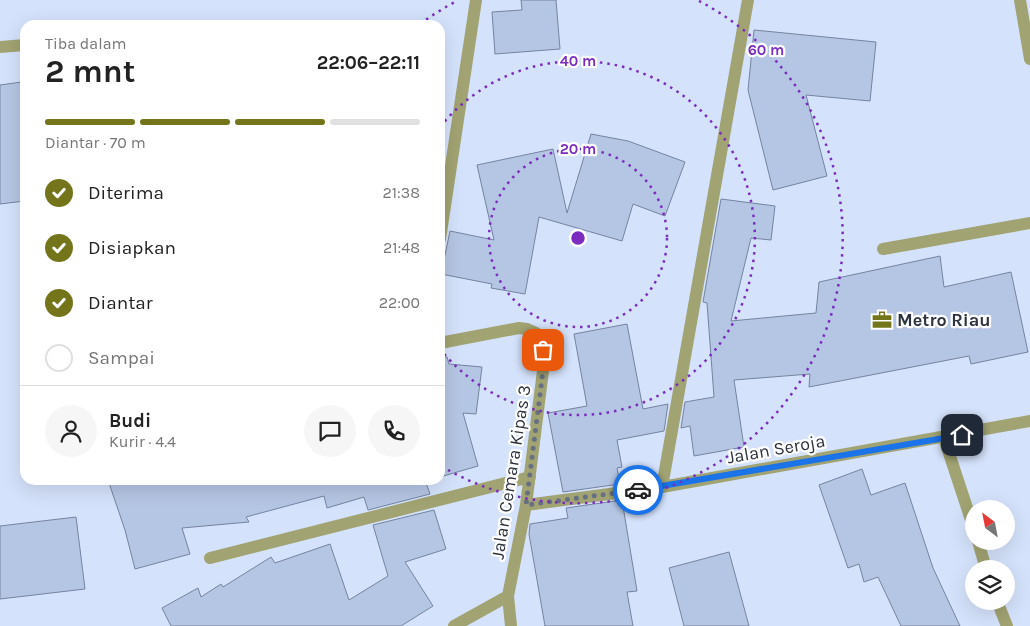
<!DOCTYPE html>
<html lang="id">
<head>
<meta charset="utf-8">
<style>
  :root { --surface:#fff; --page:#f6f6f6; --text:#222; --muted:#767676; --line:#e0e0e0; --accent:#74751b }
  body { margin:0; font-family:Karla,sans-serif; background:var(--page); color:var(--text); height:100vh; display:flex; flex-direction:column; font-size:19px; white-space:nowrap }
  * { box-sizing:border-box; margin:0 }
  p { font-size:16px; color:var(--muted) }
  .icon { flex:none; width:28px; height:28px; fill:none; stroke:currentColor; stroke-width:2; stroke-linecap:round; stroke-linejoin:round }
  .map { position:relative; flex:1; overflow:hidden }
  .side { position:absolute; left:20px; top:20px; width:425px; height:465px; display:flex; flex-direction:column; background:var(--surface); border-radius:15px; box-shadow:0 5px 20px #0002 }
  .side>* { flex:none }
  .needle { width:32px; rotate:328deg }
  .controls { position:absolute; left:965px; top:500px; display:grid; gap:10px }
  .controls a { display:grid; place-items:center; width:50px; height:50px; border-radius:50%; background:var(--surface); box-shadow:0 5px 20px #0002; font-size:25px }
  .pin { position:absolute; display:grid; place-items:center; width:42px; height:42px; color:#fff; margin:-21px; border-radius:10px; box-shadow:0 2px 8px #0006 }
  .courier { position:absolute; display:grid; place-items:center; width:50px; height:50px; margin:-25px; border:4px solid #1a73e8; border-radius:50%; background:#fff; color:#222; box-shadow:0 1px 6px #0007 }
  .summary em { font-style:normal; font-weight:700 }
  .summary div { display:flex; flex-direction:column-reverse }
  .summary { display:flex; align-items:center; justify-content:space-between; height:85px; padding:0 25px }
  h1 { font-size:32px; font-weight:700; line-height:38px }
  .bar { display:grid; grid-template-columns:repeat(4,1fr); gap:8px 5px; align-content:center; height:60px; padding:0 25px }
  .bar i { height:6px; border-radius:4px; background:var(--line) }
  .bar .on { background:var(--accent) }
  .bar p { grid-column:span 4 }
  .line { display:flex; align-items:center; gap:12px; padding:0 25px; border-top:1px solid var(--line) }
  .line div { flex:1 }
  .round { display:grid; place-items:center; flex:none; width:52px; height:52px; border-radius:26px; background:var(--page) }
  ol { padding:0 25px; list-style:none }
  li { display:flex; align-items:center; gap:15px; height:55px }
  li p { margin-inline-start:auto }
  li .icon { padding:5px; border-radius:50%; background:var(--accent); color:#fff; stroke-width:4 }
  li:last-child { color:var(--muted) }
  li i { width:28px; height:28px; border:2px solid var(--line); border-radius:50% }
  .map>svg:first-child { display:block }
  .building { fill:#b5c6e4; stroke:#7484a0 }
  .lines { fill:none; stroke-linecap:round; stroke-linejoin:round }
  .street { stroke:#a1a372; stroke-width:12 }
  .done { stroke:#677081; stroke-width:5; stroke-dasharray:0 9 }
  .route { stroke:#1a73e8; stroke-width:6 }
  .ring { fill:none; stroke:#7b2cbf; stroke-width:2.5; stroke-dasharray:2.5 5 }
  .labels { text-anchor:middle; stroke-width:4.5; stroke-linejoin:round; paint-order:stroke }
  .poi-label { font-size:18px; font-weight:bold; fill:#2d333f; stroke:#fff; text-anchor:start }
  .street-label { font-size:18px; fill:#2d333f; stroke:#fff }
  .centre { fill:#7b2cbf; stroke:#fff; stroke-width:2.5 }
  .ring-label { font-size:15px; text-anchor:middle; font-weight:bold; fill:#7b2cbf; stroke:#fff; stroke-width:4.5; stroke-linejoin:round; paint-order:stroke }
</style>
</head>
<body>
<div class="map">
<svg width="1030" height="626" viewBox="0 0 1030 626">
  <rect width="100%" height="100%" fill="#d4e2fb"/>
  <path class="building" d="M521 0H556L560 49 495 54 492 12 522 10Z
    M754 30 876 42 870 101 806 95 827 176 773 190 748 90Z
    M22 82 25 111V201L0 204V85Z
    M591 134 628 141 685 162 665 216 633 204 622 241 539 217 525 294 491 288 492 284 441 274 450 231 494 240 477 165 553 149 567 213Z
    M721 199 775 206 771 240 751 238 731 321 816 313 819 282 940 256 944 287 1011 272 1028 352 971 364 969 356 809 387 810 374 734 380 744 447 694 456 690 426 681 428 685 402 714 397 707 303 703 302Z
    M627 324 643 409 668 404 664 431 617 440 622 467 617 468 620 484 563 492 548 413 587 406 574 334Z
    M447 357 449 364 482 367 476 414 463 413 478 466 440 477V358Z
    M862 469 871 495 905 483 933 568 960 626H901L878 577 864 582 859 564 848 568 819 485Z
    M108 480H425L430 494 368 510 364 497 327 508 324 496 246 517 249 522 182 528 190 554 135 569 125 530Z
    M622 500 637 591 627 592 633 626H545L529 534 530 524 568 518 566 508Z
    M434 510 446 549 405 562 433 606 401 626H171L162 608 198 588 201 597 221 584 223 587 271 557 275 563 330 544 349 600 388 576 373 525Z
    M76 517 85 589 0 599V526Z
    M729 552 749 626H684L669 568Z"/>
  <g class="lines">
    <path class="street" d="M1020 0 1030 59
      M0 47 25 45
      M440 239 476 0
      M883 249 1030 223
      M440 343 519 328 527 329 536 333 541 340 544 363 526 505 508 596 511 626
      M944 438 974 529
      M662 487 748 0
      M526 505 662 487 1030 421
      M978 541 986 569
      M210 558 530 477
      M997 601 1007 626
      M454 626 508 596"/>
  </g>
  <g class="lines">
    <path class="done" d="M543 350 544 363 526 505 638 490"/>
    <path class="route" d="M638 490 962 435"/>
  </g>
  <g class="ring">
    <circle cx="578" cy="238" r="89"/>
    <path d="M440 127A177 177 0 1 1 440 349"/>
    <path d="M420 24A266 266 0 0 1 457 1M699 1A266 266 0 1 1 441 466"/>
  </g>
  <defs>
    <symbol id="office-bare" viewBox="-9 -9 18 18"><path d="M-6-3h4V-5.5h4V-3h4V5H-6ZM-1-4.5V-3h2v-1.5ZM-6 0V1H6V0Z" fill="#74751b" stroke="#fff" stroke-width="2.5" paint-order="stroke"/></symbol>
  </defs>
  <g fill-rule="evenodd">
    <use href="#office-bare" x="868" y="306" width="28" height="28"/>
  </g>
  <g class="labels">
    <g class="poi-label">
      <text x="897" y="326">Metro Riau</text>
    </g>
    <g class="street-label">
      <text transform="translate(776 449) rotate(-10)" y="6">Jalan Seroja</text>
      <text transform="translate(511 472) rotate(-81)" y="6">Jalan Cemara Kipas 3</text>
    </g>
  </g>
  <circle cx="578" cy="238" r="8" class="centre"/>
  <g class="ring-label">
    <text x="766" y="55">60 m</text>
    <text x="578" y="66">40 m</text>
    <text x="578" y="154">20 m</text>
  </g>
</svg>
<div class="controls">
<a><svg class="needle" viewBox="-14 -14 28 28"><path d="M0-13l5 13h-10z" fill="#e53935"/><path d="M0 13l5-13h-10z" fill="#767676"/></svg></a>
<a><svg class="icon" aria-label="layers" viewBox="0 0 24 24"><path d="M12 4l9 5-9 5-9-5zM3 14l9 5 9-5"/></svg></a>
</div>
<div class="pin" style="left:543px;top:350px;background:#ea580c"><svg class="icon" aria-label="bag" viewBox="0 0 24 24"><path d="M5 8h14l-1 12H6zM9 8a3 3 0 0 1 6 0"/></svg></div>
<div class="pin" style="left:962px;top:435px;background:#1f2937"><svg class="icon" aria-label="home" viewBox="0 0 24 24"><path d="M3 11l9-7 9 7M6 9v11h12V9"/></svg></div>
<div class="courier" style="left:638px;top:490px"><svg class="icon" aria-label="car" viewBox="0 0 24 24"><path d="M5 17H2v-5l4-1 3-4h7l3 4 3 1v5h-3M9 17h6M6 11h13"/><circle cx="7" cy="17" r="2"/><circle cx="17" cy="17" r="2"/></svg></div>
<section class="side">
<div class="summary"><div><h1>2 mnt</h1><p>Tiba dalam</p></div><em>22:06–22:11</em></div>
<div class="bar"><i class="on"></i><i class="on"></i><i class="on"></i><i></i><p>Diantar · 70 m</p></div>
<ol>
<li><svg class="icon" aria-label="check" viewBox="0 0 24 24"><path d="M5 12l5 5 9-10"/></svg>Diterima<p>21:38</p></li>
<li><svg class="icon" aria-label="check" viewBox="0 0 24 24"><path d="M5 12l5 5 9-10"/></svg>Disiapkan<p>21:48</p></li>
<li><svg class="icon" aria-label="check" viewBox="0 0 24 24"><path d="M5 12l5 5 9-10"/></svg>Diantar<p>22:00</p></li>
<li><i></i>Sampai</li>
</ol>
<div class="line" style="height:90px"><a class="round"><svg class="icon" aria-label="person" viewBox="0 0 24 24"><circle cx="12" cy="8" r="4"/><path d="M4 21q1-7 8-7t8 7"/></svg></a><div><b>Budi</b><p>Kurir · 4.4</p></div><a class="round"><svg class="icon" aria-label="chat" viewBox="0 0 24 24"><path d="M4 5h16v11H9l-5 4z"/></svg></a><a class="round"><svg class="icon" aria-label="phone" viewBox="0 0 24 24"><path d="M5 4h4l2 5-3 2q2 4 5 5l2-3 5 2v4C11 20 4 13 5 4z"/></svg></a></div>
</section>
</div>
</body>
</html>
